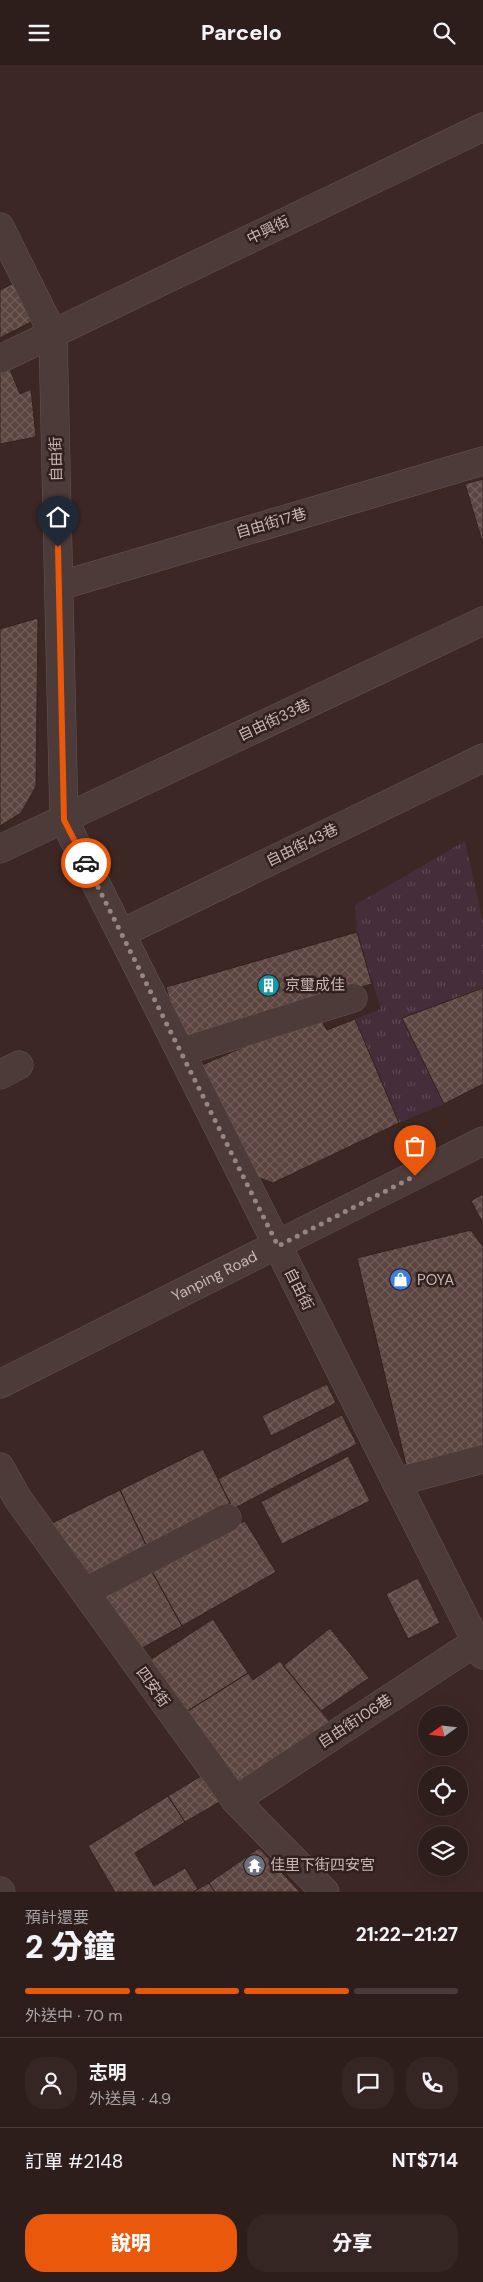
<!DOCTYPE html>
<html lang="zh-TW">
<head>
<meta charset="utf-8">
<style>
  :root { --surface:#2d1d1b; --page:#352624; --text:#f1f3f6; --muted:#a7a2a3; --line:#483b3a; --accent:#ea580c }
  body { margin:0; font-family:"DM Sans","Noto Sans TC",sans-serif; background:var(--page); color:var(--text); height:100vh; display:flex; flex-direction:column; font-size:19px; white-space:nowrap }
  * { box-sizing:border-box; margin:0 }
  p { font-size:16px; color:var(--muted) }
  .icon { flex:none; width:28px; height:28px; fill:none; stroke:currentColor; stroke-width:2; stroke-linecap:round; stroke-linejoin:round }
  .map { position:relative; height:1827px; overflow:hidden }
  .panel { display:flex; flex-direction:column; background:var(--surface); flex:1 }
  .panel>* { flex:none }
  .needle { width:32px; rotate:255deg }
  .buttons { position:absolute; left:418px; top:1641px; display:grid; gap:10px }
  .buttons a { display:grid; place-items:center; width:50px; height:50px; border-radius:50%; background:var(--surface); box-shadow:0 5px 20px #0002,0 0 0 1px var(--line); font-size:25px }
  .pin { position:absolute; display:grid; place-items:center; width:42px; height:42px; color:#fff; margin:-51px -21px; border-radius:50% 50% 50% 0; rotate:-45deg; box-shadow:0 0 5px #0007 }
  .pin .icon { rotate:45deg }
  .courier { position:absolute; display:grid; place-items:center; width:50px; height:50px; margin:-25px; border:4px solid #ea580c; border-radius:50%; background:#fff; color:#222; box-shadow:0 1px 6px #0007 }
  .overview em { font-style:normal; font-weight:800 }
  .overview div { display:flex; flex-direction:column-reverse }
  .overview { display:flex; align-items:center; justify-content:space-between; height:85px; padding:0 25px }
  h1 { font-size:32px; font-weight:800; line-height:38px }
  .bar { display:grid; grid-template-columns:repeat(4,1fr); gap:8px 5px; align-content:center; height:60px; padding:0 25px }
  .bar i { height:6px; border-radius:4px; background:var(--line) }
  .bar .current { background:var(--accent) }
  .bar p { grid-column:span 4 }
  .line { display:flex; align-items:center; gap:12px; padding:0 25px; border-top:1px solid var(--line) }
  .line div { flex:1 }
  .round { display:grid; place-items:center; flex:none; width:52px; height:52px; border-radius:20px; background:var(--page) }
  .button { display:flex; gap:10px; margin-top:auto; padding:10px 25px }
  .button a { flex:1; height:58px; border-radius:20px; background:var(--accent); color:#fff; font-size:20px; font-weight:800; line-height:58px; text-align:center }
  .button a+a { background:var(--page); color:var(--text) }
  header { display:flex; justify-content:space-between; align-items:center; height:65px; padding:0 25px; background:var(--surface); font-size:22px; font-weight:800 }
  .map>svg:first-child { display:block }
  .grass { fill:url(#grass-tufts) }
  .building { fill:url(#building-cross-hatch); stroke:#33221f }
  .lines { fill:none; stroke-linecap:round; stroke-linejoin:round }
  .minor-casing { stroke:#675653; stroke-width:29 }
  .minor { stroke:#4c3b38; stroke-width:28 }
  .done { stroke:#978581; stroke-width:5; stroke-dasharray:0 9 }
  .route { stroke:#ea580c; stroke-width:6 }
  .labels { text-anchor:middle; stroke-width:5; stroke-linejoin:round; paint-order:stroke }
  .street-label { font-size:15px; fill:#c8b7b3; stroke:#31201d }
  .poi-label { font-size:15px; fill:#c8b7b3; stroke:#31201d; text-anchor:start }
</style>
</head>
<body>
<header><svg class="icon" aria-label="menu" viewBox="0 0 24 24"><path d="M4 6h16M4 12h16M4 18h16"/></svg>Parcelo<svg class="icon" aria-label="search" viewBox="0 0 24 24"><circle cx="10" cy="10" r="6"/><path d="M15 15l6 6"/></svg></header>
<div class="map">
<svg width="483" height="1827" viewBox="0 0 483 1827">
  <defs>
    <pattern id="grass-tufts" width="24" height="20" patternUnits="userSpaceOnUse" patternTransform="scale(1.25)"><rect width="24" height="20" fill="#452d39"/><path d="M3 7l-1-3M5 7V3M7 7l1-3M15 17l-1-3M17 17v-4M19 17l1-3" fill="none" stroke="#5e4953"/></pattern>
    <pattern id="building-cross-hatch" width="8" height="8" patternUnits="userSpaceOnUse" patternTransform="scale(1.25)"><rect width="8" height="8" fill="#5c4440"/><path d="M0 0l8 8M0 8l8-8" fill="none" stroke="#725d59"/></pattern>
  </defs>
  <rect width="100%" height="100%" fill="#3c2724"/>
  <path class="grass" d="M465 776 483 856V923L402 954 444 1039 399 1058 355 954 381 944 357 867 355 840Z"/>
  <path class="building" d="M14 218 31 257 0 273V225Z
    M8 300 20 329 31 324 36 372 0 379V304Z
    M483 414V479L465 419Z
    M38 553 36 721 21 748 0 761V564Z
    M357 867 372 919 181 973 166 922Z
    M483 923V1019L444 1039 402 953Z
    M318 950 327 965 355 954 399 1058 273 1118 255 1111 202 1000Z
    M483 1129V1158L471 1136Z
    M471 1165 483 1182V1384L407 1404 357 1193Z
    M327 1319 336 1338 271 1371 262 1351Z
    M342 1350 357 1379 233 1444 218 1414Z
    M203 1384 230 1438 147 1482 120 1425Z
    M348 1391 370 1436 282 1479 261 1437Z
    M120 1425 147 1482 84 1515 46 1461Z
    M245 1456 276 1507 182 1561 150 1503Z
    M150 1503 182 1561 135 1587 95 1530Z
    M418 1513 440 1558 408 1574 386 1529Z
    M213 1554 248 1608 183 1649 150 1595Z
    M330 1563 369 1613 321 1646 283 1601Z
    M280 1596 333 1661 238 1719 183 1649 248 1608 253 1615Z
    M201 1711 221 1736 185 1757 168 1731Z
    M168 1731 185 1757 135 1788 154 1821 185 1803 198 1824 193 1827H115L88 1781Z
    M259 1783 300 1827H215L209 1818Z
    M209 1818 215 1827H193L198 1824Z"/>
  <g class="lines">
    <defs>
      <g id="minor">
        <path d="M0 162 53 269 64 755 483 1590"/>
        <path d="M0 294 483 62"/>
        <path d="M59 521 483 396"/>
        <path d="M0 784 483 556"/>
        <path d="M122 868 483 693"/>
        <path d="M181 987 353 933"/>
        <path d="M0 1010 19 1000"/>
        <path id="s1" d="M0 1319 483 1076"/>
        <path d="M0 1402 18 1434 235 1735 325 1827"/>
        <path d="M396 1417 483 1394"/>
        <path d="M85 1527 227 1453"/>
        <path d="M235 1735 476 1577"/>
        <path d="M0 1826 1 1827"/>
      </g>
    </defs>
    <use href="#minor" class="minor-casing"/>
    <use href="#minor" class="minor"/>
  </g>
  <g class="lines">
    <path class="done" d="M86 798 278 1181 415 1111"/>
    <path class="route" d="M58 482 64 755 86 798"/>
  </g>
  <defs>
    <symbol id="building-disc" viewBox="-11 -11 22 22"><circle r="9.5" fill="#0f9aa8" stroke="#31201d"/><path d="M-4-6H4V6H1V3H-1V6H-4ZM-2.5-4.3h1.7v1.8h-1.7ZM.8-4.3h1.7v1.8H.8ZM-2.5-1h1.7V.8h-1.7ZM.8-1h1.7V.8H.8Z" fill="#fff"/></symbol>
    <symbol id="shop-disc" viewBox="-11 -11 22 22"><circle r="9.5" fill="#3f7fe0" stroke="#31201d"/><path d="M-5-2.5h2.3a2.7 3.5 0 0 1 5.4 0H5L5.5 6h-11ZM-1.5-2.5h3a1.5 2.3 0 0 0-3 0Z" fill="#fff"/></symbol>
    <symbol id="temple-disc" viewBox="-11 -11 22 22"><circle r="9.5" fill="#6b7280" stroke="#31201d"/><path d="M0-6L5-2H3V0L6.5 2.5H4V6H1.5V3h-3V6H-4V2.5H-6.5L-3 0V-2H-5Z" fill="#fff"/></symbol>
  </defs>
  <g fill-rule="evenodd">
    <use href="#building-disc" x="256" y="908" width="25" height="25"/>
    <use href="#shop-disc" x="388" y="1202" width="25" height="25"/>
    <use href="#temple-disc" x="242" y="1788" width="25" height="25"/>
  </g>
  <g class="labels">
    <g class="street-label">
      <text transform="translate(268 165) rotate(-26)" y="5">中興街</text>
      <text transform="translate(56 394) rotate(-91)" y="5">自由街</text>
      <text transform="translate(271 458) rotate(-16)" y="5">自由街17巷</text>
      <text transform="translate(274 655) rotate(-25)" y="5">自由街33巷</text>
      <text transform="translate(302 780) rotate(-26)" y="5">自由街43巷</text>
      <text dy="5" stroke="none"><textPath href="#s1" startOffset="240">Yanping Road</textPath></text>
      <text transform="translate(299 1224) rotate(63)" y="5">自由街</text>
      <text transform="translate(153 1622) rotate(54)" y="5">四安街</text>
      <text transform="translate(355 1656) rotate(-33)" y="5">自由街106巷</text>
    </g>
    <g class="poi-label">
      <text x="285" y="925">京璽成佳</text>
      <text x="417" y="1220">POYA</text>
      <text x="270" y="1805">佳里下街四安宮</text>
    </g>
  </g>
</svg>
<div class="buttons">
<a><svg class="needle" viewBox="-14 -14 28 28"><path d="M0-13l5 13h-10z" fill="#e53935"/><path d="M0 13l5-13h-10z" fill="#a7a2a3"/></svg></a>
<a><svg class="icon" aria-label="locate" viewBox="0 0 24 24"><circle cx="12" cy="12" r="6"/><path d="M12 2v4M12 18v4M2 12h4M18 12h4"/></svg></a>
<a><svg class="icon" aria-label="layers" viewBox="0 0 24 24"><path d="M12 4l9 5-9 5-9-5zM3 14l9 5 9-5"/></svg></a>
</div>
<div class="pin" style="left:415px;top:1111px;background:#ea580c"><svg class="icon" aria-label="bag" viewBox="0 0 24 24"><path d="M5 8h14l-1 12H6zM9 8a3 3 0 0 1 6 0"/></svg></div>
<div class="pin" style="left:58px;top:482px;background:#1f2937"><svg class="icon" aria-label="home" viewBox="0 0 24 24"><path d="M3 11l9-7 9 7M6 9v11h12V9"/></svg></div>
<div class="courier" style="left:86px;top:798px"><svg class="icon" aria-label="car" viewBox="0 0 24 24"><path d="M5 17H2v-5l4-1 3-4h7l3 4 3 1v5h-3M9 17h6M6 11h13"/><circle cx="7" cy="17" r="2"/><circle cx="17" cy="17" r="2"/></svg></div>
</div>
<section class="panel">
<div class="overview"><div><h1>2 分鐘</h1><p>預計還要</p></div><em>21:22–21:27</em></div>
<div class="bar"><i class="current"></i><i class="current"></i><i class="current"></i><i></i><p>外送中 · 70 m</p></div>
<div class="line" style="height:90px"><a class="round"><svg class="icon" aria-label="person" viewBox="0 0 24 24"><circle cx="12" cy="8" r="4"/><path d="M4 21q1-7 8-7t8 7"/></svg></a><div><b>志明</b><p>外送員 · 4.9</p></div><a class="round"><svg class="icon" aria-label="chat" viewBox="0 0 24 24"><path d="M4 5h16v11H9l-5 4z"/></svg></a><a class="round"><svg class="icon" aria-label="phone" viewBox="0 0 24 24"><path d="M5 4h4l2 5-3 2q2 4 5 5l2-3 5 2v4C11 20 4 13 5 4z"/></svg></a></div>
<div class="line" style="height:65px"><div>訂單 #2148</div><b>NT$714</b></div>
<div class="button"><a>說明</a><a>分享</a></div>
</section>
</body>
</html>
